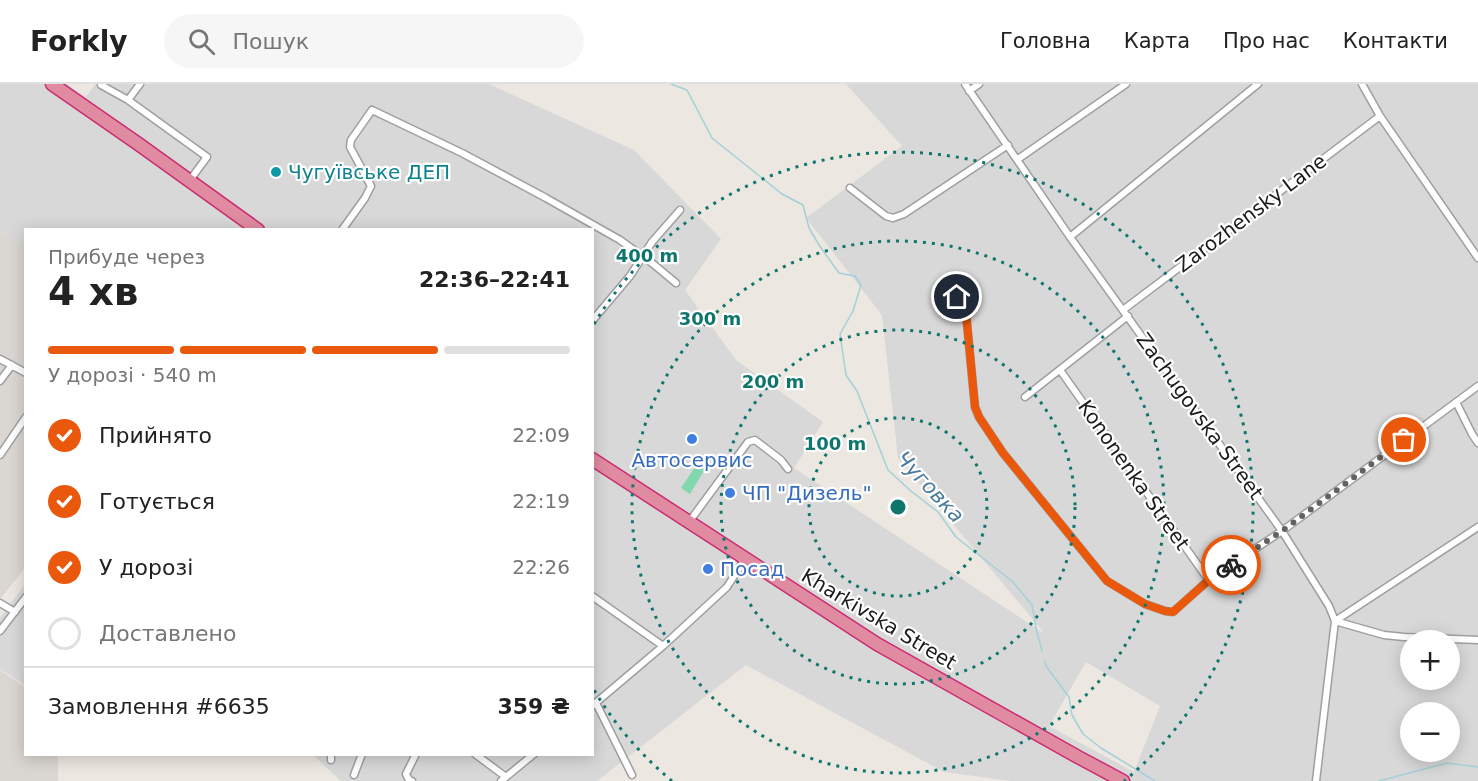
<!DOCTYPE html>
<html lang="uk">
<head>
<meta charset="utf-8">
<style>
  :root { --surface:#fff; --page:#f6f6f6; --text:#222; --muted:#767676; --line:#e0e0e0; --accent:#ea580c }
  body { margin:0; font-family:"DejaVu Sans",sans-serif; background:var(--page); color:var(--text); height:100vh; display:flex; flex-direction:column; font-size:22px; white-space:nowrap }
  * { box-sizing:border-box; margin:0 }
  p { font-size:20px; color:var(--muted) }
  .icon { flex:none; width:33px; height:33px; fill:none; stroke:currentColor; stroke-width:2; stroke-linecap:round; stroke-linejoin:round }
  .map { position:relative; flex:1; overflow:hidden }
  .panel { position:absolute; left:24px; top:144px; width:570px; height:528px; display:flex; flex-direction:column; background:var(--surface); border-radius:0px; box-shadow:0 3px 15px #0003 }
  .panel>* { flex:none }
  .tools { position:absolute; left:1400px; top:546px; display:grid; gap:12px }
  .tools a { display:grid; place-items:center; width:60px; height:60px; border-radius:50%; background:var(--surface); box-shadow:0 3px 15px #0003; font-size:30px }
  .pin { position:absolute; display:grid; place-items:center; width:51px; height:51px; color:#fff; margin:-26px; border:3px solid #fff; border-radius:50%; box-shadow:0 2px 6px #0007 }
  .courier { position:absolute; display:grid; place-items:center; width:60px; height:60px; margin:-30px; border:4px solid #ea580c; border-radius:50%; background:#fff; color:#222; box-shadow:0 2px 8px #0007 }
  .headline em { font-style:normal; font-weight:700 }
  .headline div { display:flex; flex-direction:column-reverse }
  .headline { display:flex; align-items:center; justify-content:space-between; height:102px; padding:0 24px }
  h1 { font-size:39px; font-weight:700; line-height:45px }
  .bar { display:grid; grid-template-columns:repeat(4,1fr); gap:9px 6px; align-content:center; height:72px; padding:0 24px }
  .bar i { height:8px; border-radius:4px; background:var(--line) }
  .bar .current { background:var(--accent) }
  .bar p { grid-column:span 4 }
  .line { display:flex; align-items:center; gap:15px; padding:0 24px; border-top:2px solid var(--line) }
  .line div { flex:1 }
  ol { padding:0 24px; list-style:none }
  li { display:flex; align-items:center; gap:18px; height:66px }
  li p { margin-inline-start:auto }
  li .icon { padding:6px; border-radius:50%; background:var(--accent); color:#fff; stroke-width:4 }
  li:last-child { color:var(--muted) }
  li i { width:33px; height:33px; border:3px solid var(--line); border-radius:50% }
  header { display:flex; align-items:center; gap:36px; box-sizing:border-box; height:84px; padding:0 30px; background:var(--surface); border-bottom:2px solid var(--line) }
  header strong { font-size:28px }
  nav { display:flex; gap:33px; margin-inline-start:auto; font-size:21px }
  .search { width:420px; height:54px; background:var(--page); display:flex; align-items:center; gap:15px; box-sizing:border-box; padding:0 21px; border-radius:33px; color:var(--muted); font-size:22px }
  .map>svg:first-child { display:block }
  .residential { fill:#d9d8d8; fill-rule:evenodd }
  .airport { fill:#dad7d2 }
  .pitch { fill:#81d8af }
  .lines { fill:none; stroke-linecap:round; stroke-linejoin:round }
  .stream { stroke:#a2d0d8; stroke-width:1.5 }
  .street-casing { stroke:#9f9f9f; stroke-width:9 }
  .highway-casing { stroke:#cb2c70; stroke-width:15 }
  .street { stroke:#fff; stroke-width:6 }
  .highway { stroke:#e18ba2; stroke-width:12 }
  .done { stroke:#646260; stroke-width:6; stroke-dasharray:0 10.8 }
  .route { stroke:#ea580c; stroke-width:8 }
  .ring { fill:none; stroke:#0f766e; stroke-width:3; stroke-dasharray:3 6 }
  .culture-dot { fill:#0f9aa8; stroke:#fff; stroke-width:2 }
  .shop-dot { fill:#3f7fe0; stroke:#fff; stroke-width:2 }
  .labels { text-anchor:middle; stroke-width:4.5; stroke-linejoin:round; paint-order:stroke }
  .culture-label { font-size:20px; fill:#0d838f; stroke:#fff; text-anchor:start }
  .street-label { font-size:20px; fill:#1b1b1b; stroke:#fff }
  .shop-label { font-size:20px; fill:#366cbe; stroke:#fff; text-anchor:start }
  .water-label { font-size:21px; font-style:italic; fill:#4a7a9d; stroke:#fff }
  .centre { fill:#0f766e; stroke:#fff; stroke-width:3 }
  .ring-label { font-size:18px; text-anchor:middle; font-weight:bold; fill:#0f766e; stroke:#fff; stroke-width:4.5; stroke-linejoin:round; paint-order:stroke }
</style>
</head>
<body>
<header>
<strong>Forkly</strong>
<div class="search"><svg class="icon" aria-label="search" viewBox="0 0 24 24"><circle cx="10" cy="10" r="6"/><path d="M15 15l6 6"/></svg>Пошук</div>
<nav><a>Головна</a><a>Карта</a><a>Про нас</a><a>Контакти</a></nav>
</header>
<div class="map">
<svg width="1478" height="697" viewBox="0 0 1478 697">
  <rect width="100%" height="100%" fill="#ece7e0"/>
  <path class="residential" d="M0 0H67L86 13 95 0H489L634 66 721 155 685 206 736 276 823 338 794 384 1045 550 898 374 882 231 806 134 902 62 846 0H1478V697H1011L944 688 746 581 597 697H341L313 671 592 670V146H26L25 162 0 148ZM1410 556H1449V596H1410ZM1086 578 1160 622 1134 688 1049 642ZM1410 628H1449V668H1410Z
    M25 500V601L0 585V534Z"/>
  <path class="airport" d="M0 148 26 162 25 484 0 515Z
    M0 586 25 603 26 670 58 671V697H0Z"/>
  <path class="pitch" d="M697 380 705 385 690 410 681 404Z"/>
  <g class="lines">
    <path class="stream" d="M671 0 687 6 712 54 782 110 803 121 809 144 819 161 839 189 855 192 861 201 853 227 840 250 846 291 857 307 888 386 911 407 938 428 956 453 1013 498 1032 521 1036 544 1042 567
      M1045 577 1046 582 1069 613 1072 631 1083 650 1101 664 1155 697
      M1379 697 1447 679 1478 683"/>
    <defs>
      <path id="street" d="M965 0 1070 153 1282 447 1329 522 1335 537 1316 697
        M1362 0 1380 32 1478 174
        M101 1 128 16 207 73 190 96
        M969 7 979 0
        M128 16 140 0
        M1018 75 1126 0
        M850 104 886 132 893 134 904 130 1008 61
        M342 146 365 114 371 102 350 63 351 56 372 26 462 69 546 114 620 156 652 179 676 199
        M1070 153 1258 0
        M957 213C963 217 965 222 966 229L975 323 979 333 1003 369 1107 497 1145 520 1165 527 1173 528 1211 494 1282 447 1478 302
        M1123 226 1380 32
        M592 237 630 192 652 158 680 126
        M0 275 26 289
        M1060 286 1205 491 1211 494
        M0 297 12 281
        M1025 313 1128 232
        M1456 318 1472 350 1478 359
        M0 371 26 333
        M689 438 748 358 755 356 781 376 788 385
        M592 512 663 562
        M0 519 15 528
        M1335 537 1478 443
        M1335 537 1384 551 1404 553 1478 556
        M0 547 26 513
        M596 619 632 691
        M592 622 663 562 727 503 745 475
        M475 670 506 693
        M331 676V670
        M354 691 362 670
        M412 697 409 696 406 690 416 670
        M501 697 534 670"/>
      <path id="highway" d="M52 0 137 59 258 146
        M592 375 877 560 1078 673 1123 697"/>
    </defs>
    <use href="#street" class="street-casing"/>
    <use href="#highway" class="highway-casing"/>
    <use href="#street" class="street"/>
    <use href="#highway" class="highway"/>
  </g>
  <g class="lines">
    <path class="done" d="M1231 481 1282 447 1404 356"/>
    <path class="route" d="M957 213C963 217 965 222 966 229L975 323 979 333 1003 369 1107 497 1145 520 1165 527 1173 528 1211 494 1231 481"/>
  </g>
  <g class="ring">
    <circle cx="898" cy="423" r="89"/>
    <circle cx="898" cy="423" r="177"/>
    <circle cx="898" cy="423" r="266"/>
    <path d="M672 697A355 355 0 0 1 594 606M594 240A355 355 0 1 1 1124 697"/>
  </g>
  <circle class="culture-dot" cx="276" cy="88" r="6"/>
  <g class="shop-dot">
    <circle cx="692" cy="355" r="6"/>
    <circle cx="730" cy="409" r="6"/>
    <circle cx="708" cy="485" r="6"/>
  </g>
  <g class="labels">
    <g class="culture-label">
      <text x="288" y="95">Чугуївське ДЕП</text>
    </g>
    <g class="street-label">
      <text transform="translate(1251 129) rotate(-37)" y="7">Zarozhensky Lane</text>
      <text transform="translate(1200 332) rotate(54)" y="7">Zachugovska Street</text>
      <text transform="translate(1134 391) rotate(55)" y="7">Kononenka Street</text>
      <text transform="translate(879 535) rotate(31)" y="7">Kharkivska Street</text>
    </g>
    <g class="shop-label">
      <text x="692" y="383" text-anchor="middle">Автосервис</text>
      <text x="742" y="416">ЧП "Дизель"</text>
      <text x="720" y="492">Посад</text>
    </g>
    <g class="water-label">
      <text transform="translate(930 403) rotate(47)" y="7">Чуговка</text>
    </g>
  </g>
  <circle cx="898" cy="423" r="9" class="centre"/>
  <g class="ring-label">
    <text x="647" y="178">400 m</text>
    <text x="710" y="241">300 m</text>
    <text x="773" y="304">200 m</text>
    <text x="835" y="366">100 m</text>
  </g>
</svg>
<div class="tools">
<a>+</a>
<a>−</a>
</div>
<div class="pin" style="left:1404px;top:356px;background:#ea580c"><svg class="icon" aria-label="bag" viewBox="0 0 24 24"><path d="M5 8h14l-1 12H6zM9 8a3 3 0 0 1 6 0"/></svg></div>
<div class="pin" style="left:957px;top:213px;background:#1f2937"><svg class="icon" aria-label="home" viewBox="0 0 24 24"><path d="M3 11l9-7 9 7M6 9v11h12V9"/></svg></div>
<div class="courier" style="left:1231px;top:481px"><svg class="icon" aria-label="bike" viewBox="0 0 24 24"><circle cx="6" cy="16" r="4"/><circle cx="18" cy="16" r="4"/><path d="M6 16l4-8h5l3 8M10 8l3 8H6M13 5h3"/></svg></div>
<section class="panel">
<div class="headline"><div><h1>4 хв</h1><p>Прибуде через</p></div><em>22:36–22:41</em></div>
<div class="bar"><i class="current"></i><i class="current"></i><i class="current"></i><i></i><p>У дорозі · 540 m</p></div>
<ol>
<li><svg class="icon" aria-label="check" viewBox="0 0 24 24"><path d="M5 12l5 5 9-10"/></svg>Прийнято<p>22:09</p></li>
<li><svg class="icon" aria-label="check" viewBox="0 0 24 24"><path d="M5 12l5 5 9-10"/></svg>Готується<p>22:19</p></li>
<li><svg class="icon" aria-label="check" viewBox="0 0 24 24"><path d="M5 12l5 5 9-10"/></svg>У дорозі<p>22:26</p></li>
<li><i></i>Доставлено</li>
</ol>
<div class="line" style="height:78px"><div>Замовлення #6635</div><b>359 ₴</b></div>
</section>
</div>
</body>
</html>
